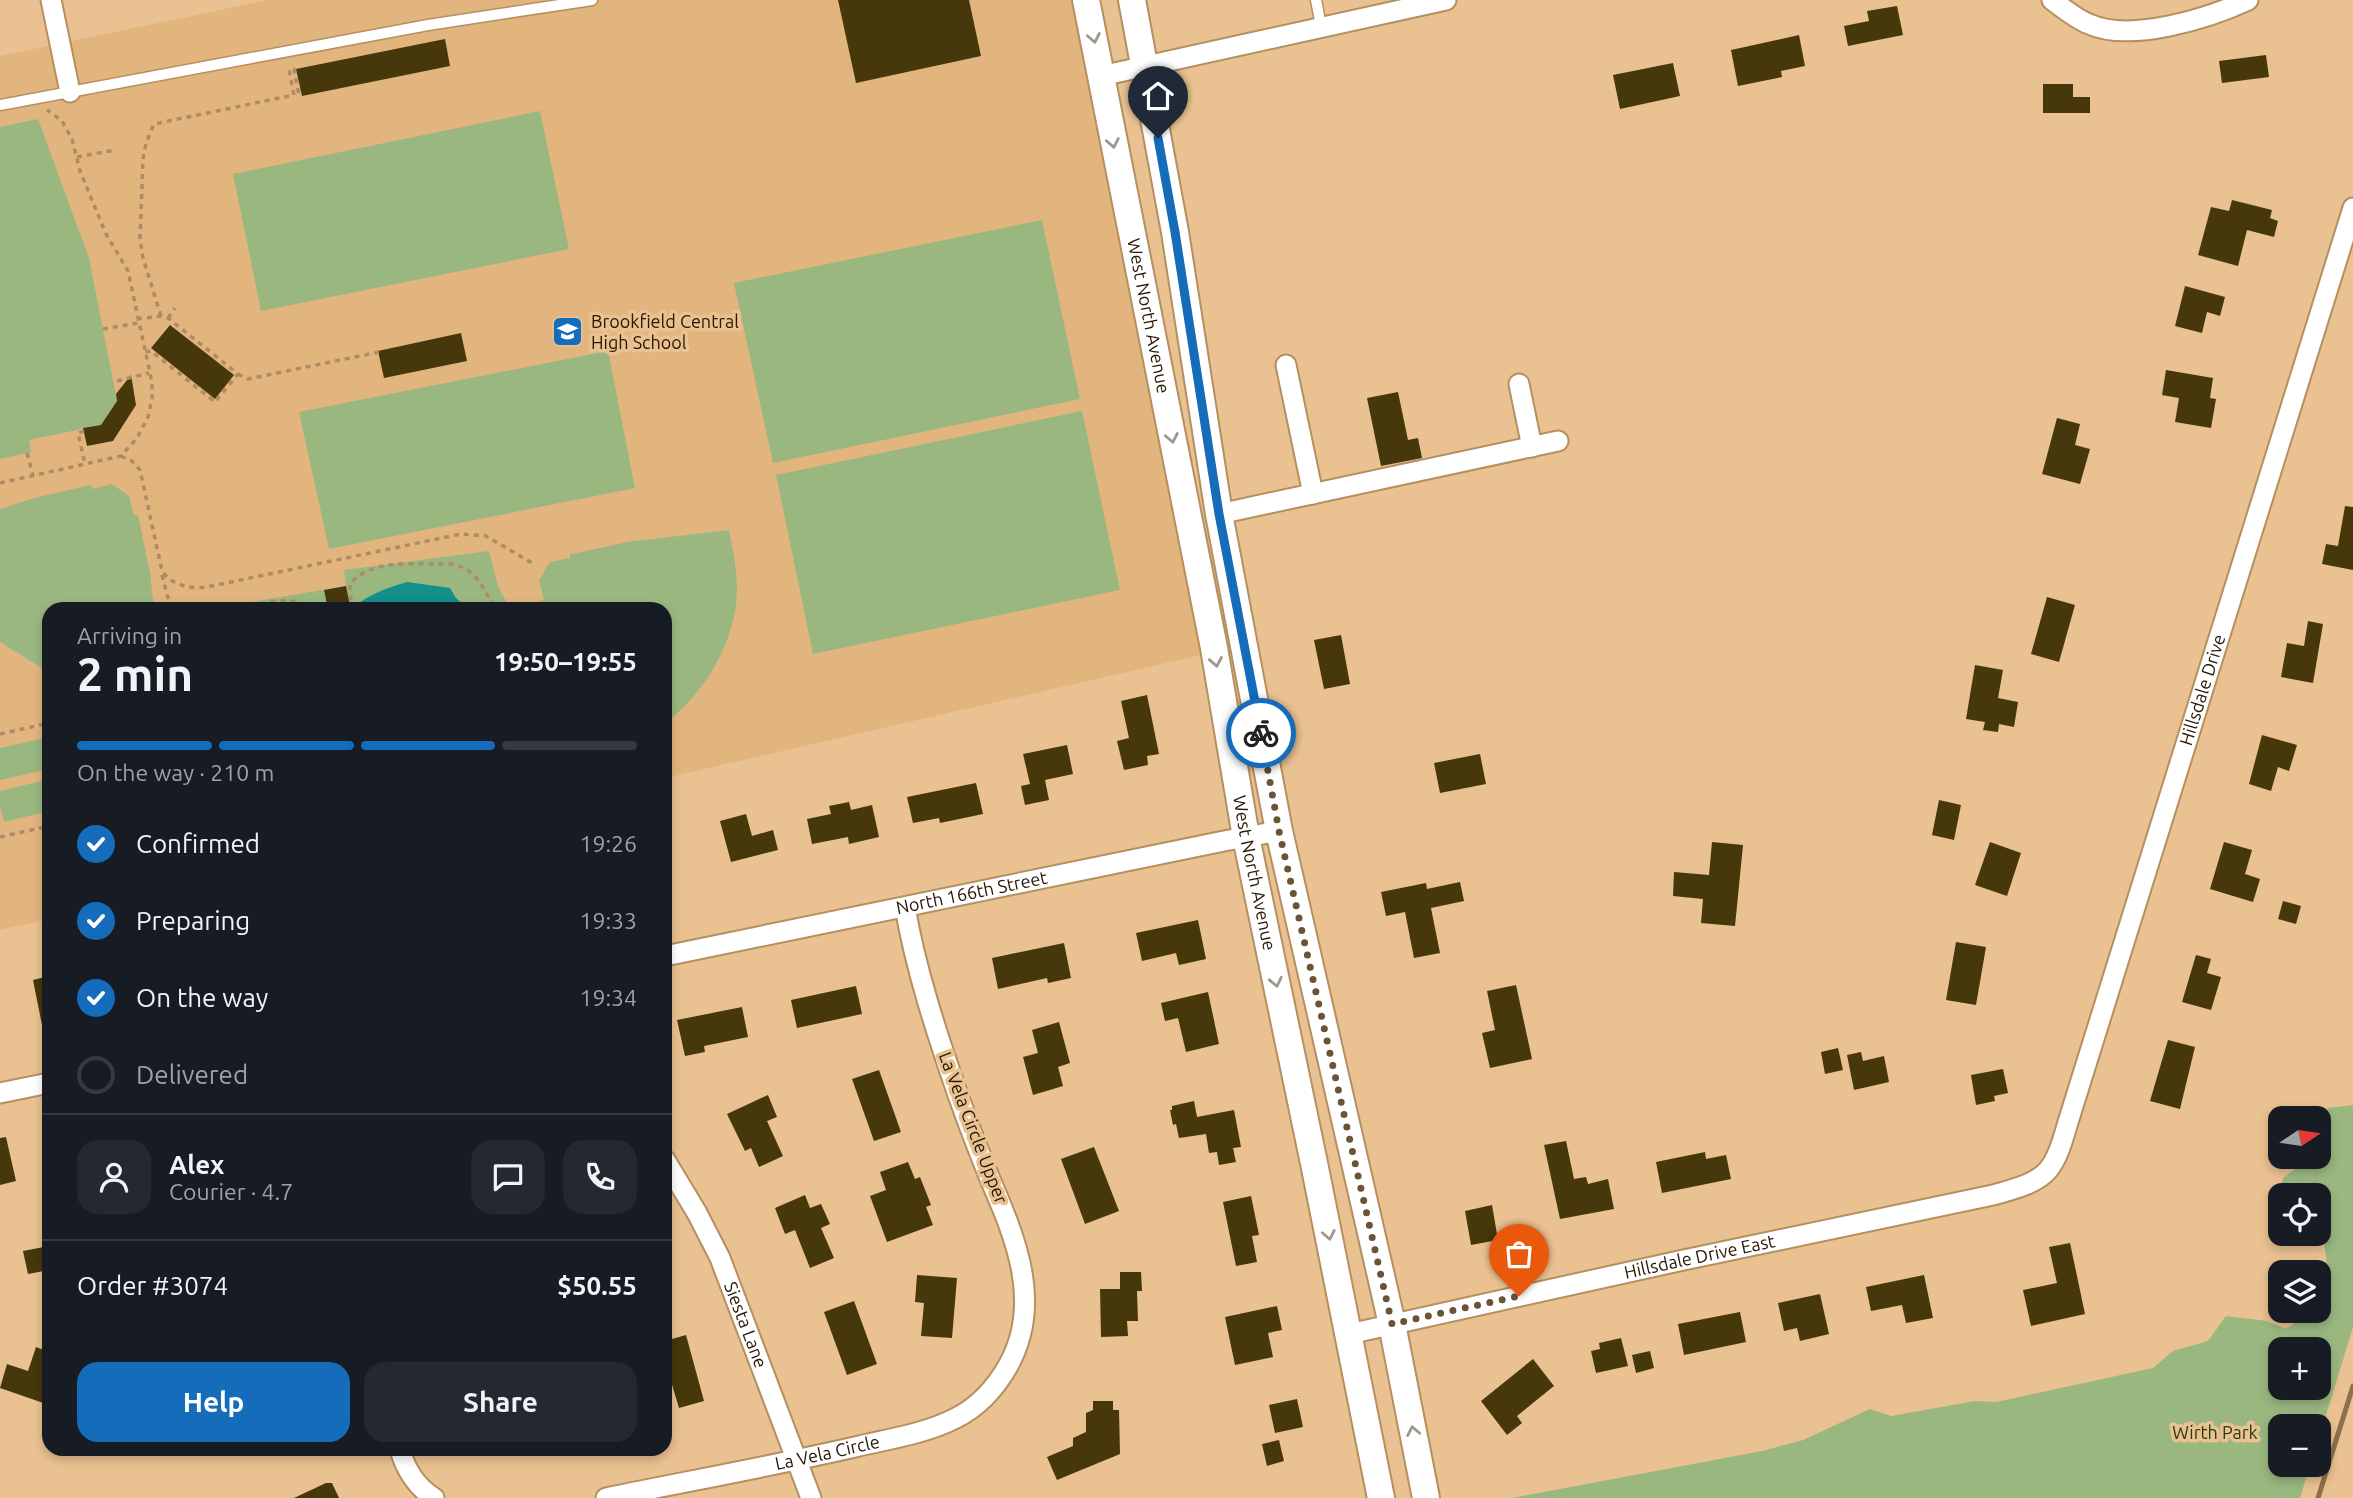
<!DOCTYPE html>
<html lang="en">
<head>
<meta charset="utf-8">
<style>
  :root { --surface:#171b24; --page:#242831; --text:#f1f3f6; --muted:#9ea1a6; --line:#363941; --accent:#146cba }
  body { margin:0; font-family:Ubuntu,sans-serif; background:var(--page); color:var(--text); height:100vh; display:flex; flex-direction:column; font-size:26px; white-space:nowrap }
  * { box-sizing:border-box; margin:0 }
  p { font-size:23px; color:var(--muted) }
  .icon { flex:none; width:38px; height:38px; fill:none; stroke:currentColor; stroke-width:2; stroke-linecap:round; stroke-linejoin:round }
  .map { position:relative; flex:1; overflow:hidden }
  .sheet { position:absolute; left:42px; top:602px; width:630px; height:854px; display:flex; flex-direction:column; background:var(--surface); border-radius:21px; box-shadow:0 4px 10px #0003 }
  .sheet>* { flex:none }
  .needle { width:46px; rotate:77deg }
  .controls { position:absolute; left:2268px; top:1106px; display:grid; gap:14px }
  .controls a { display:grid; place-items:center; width:63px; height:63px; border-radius:14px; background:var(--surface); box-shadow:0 4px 10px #0003; font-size:35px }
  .pin { position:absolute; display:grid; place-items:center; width:60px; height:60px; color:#fff; margin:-72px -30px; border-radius:50% 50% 50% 0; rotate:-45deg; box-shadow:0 0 7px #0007 }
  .pin .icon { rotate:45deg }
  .courier { position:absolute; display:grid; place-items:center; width:70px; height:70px; margin:-35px; border:5px solid #146cba; border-radius:50%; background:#fff; color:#222; box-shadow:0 2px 9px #0007 }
  .summary em { font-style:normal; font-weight:700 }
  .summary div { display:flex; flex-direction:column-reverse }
  .summary { display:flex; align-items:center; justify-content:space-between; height:119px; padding:0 35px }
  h1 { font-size:46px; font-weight:700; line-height:52px }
  .bar { display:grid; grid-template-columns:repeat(4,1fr); gap:10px 7px; align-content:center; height:84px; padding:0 35px }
  .bar i { height:9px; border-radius:5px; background:var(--line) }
  .bar .selected { background:var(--accent) }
  .bar p { grid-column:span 4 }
  .line { display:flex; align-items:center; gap:18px; padding:0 35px; border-top:2px solid var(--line) }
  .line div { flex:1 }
  .round { display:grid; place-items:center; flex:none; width:74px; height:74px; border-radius:21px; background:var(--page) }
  ol { padding:0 35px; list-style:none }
  li { display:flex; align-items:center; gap:21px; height:77px }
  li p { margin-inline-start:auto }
  li .icon { padding:7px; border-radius:50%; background:var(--accent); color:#fff; stroke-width:4 }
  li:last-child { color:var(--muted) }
  li i { width:38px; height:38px; border:4px solid var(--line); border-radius:50% }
  .cta { display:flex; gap:14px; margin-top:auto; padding:14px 35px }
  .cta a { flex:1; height:80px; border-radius:21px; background:var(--accent); color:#fff; font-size:28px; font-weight:700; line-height:80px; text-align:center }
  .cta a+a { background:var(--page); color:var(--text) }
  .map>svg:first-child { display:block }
  .built { fill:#e2b57e }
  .green { fill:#9ab780; fill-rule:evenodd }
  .water { fill:#148f8b }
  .building { fill:#46380b }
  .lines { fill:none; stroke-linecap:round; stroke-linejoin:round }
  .service-casing { stroke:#b68f60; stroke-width:13 }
  .minor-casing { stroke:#b68f60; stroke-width:23 }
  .secondary-casing { stroke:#b68f60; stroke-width:30 }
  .path { stroke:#ad8c65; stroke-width:3.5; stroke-dasharray:5 5; stroke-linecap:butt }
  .service { stroke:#fff; stroke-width:10 }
  .minor { stroke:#fff; stroke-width:19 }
  .secondary { stroke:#fff; stroke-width:26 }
  .rail { stroke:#8d714e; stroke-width:5 }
  .oneway { stroke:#9e978e }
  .done { stroke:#6b5336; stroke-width:7; stroke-dasharray:0 12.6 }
  .route { stroke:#146cba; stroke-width:9 }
  .labels { text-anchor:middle; stroke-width:7; stroke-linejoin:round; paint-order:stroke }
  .street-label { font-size:18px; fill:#271805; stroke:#eac190 }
  .poi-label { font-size:18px; fill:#271805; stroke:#eac190; text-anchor:start }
  .park-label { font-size:18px; fill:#283e0f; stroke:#eac190 }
</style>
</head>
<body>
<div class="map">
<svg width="2353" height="1498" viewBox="0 0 2353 1498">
  <rect width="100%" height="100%" fill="#eac190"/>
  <path class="built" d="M268 0H1071L1201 655 665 778V609H49V919L0 930V56Z"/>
  <path class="green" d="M540 111 569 249 261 311 233 174Z
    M38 119 89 258 117 401 101 425 29 440 31 452 0 459V127Z
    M1042 220 1080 399 773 463 734 283Z
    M608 351 635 488 329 549 299 412Z
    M1082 411 1120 590 813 654 776 475Z
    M112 484 129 496 134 515H138L150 573 154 609H49V671L45 670 0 642V509L34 498 91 485 92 489Z
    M729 530C734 555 739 580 736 605 730 650 701 697 665 723V609H542L540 601 544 600 539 580 550 562 570 558V554L577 553 627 542Z
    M489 551 498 586 510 609H210L346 586 344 570Z
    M49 737V769L0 780V748Z
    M49 779V811L4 822 0 806V791Z
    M2353 1105V1327L2319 1438V1426H2280V1465H2310L2300 1498H1512L1762 1451 1803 1440 1870 1409 1891 1416 1975 1401 1996 1402 2153 1368 2173 1351 2208 1341 2226 1316 2267 1321 2286 1329 2311 1311H2319V1303L2328 1273 2323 1234 2319 1229V1195H2280V1205L2277 1204 2283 1178 2312 1157H2319V1136L2328 1108ZM2319 1349V1388H2280V1349Z"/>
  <path class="water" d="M407 582 450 588 456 598 468 609H352C368 594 387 588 407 582Z"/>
  <path class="building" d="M838 0H969L981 56 856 83Z
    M1897 6 1903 35 1848 46 1844 26 1869 21 1867 11Z
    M1799 35 1805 66 1781 71 1782 77 1738 86 1731 50Z
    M445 39 450 66 302 96 296 69Z
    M2266 55 2269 77 2222 83 2219 61Z
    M1673 63 1680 96 1620 109 1613 75Z
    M2043 84H2073V97H2090V113H2043Z
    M2232 200 2272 210 2270 218 2278 221 2274 237 2247 230 2238 266 2198 255 2211 207 2229 211Z
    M2185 286 2225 297 2220 316 2207 312 2202 333 2175 326Z
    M170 325 234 375 215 399 151 348Z
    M461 333 467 361 384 378 378 351Z
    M2166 370 2213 378 2210 398 2216 399 2211 428 2175 422 2179 398 2162 395Z
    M131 375 136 405 113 441 87 446 83 428 101 425 117 401 116 394Z
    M1398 392 1408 440 1418 438 1422 458 1381 466 1367 398Z
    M2057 418 2080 424 2075 445 2090 449 2080 484 2042 474Z
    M2345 506 2353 507V570L2322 564 2326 544 2338 546Z
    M346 586 350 606 328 609 324 590Z
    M2047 597 2075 605 2059 662 2031 654Z
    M2308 621 2323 624 2313 683 2281 677 2287 643 2304 646Z
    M1341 635 1350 684 1324 689 1314 640Z
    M1975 665 2003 670 1998 698 2018 702 2014 727 1999 724 1998 732 1983 730 1985 722 1966 719Z
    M1147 695 1159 754 1147 756 1148 765 1124 770 1117 741 1129 738 1121 701Z
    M2262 735 2297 745 2289 771 2278 767 2271 791 2249 784Z
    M1067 745 1073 774 1045 780 1049 800 1025 805 1021 786 1030 784 1023 754Z
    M1480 754 1486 784 1440 793 1434 763Z
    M976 783 983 814 940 823 939 818 913 823 907 797Z
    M1939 800 1961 805 1954 840 1932 835Z
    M849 802 851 810 872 805 879 837 849 844 848 837 812 844 807 819 831 814 829 806Z
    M746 814 752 836 773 830 778 850 731 862 720 821Z
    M1712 842 1743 845 1735 926 1701 923 1703 899 1673 896 1674 872 1709 875Z
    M1990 842 2021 853 2007 896 1975 885Z
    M2224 842 2252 850 2245 874 2260 879 2253 902 2210 889Z
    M1460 882 1464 901 1431 908 1440 953 1414 958 1405 912 1386 916 1381 892 1426 883 1427 889Z
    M2283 901 2301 906 2296 924 2278 919Z
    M1198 920 1206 959 1179 965 1176 953 1142 961 1136 933Z
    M1956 942 1986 947 1976 1005 1946 1000Z
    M1064 943 1071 978 1048 983 1047 978 998 989 992 958Z
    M2196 955 2211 959 2207 973 2221 977 2211 1010 2182 1002Z
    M49 976V1025H42L33 980Z
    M1516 985 1532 1059 1490 1068 1482 1033 1495 1030 1487 991Z
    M856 986 862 1014 797 1028 791 1000Z
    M1208 992 1219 1044 1186 1052 1178 1018 1165 1021 1161 1003Z
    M742 1007 748 1037 704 1046 705 1052 685 1056 677 1020Z
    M1059 1022 1070 1063 1058 1067 1063 1086 1033 1095 1023 1057 1038 1053 1032 1030Z
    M2168 1040 2195 1047 2180 1109 2150 1101Z
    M1838 1048 1843 1070 1825 1074 1821 1052Z
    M1861 1052 1863 1061 1884 1056 1889 1082 1854 1090 1847 1055Z
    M2003 1069 2008 1093 1994 1096 1995 1101 1976 1105 1971 1075Z
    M879 1070 901 1132 874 1141 852 1079Z
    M768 1095 777 1117 767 1121 783 1156 759 1167 751 1148 745 1151 727 1114Z
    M1194 1101 1197 1117 1234 1110 1241 1147 1233 1148 1236 1162 1219 1165 1217 1152 1209 1153 1206 1134 1179 1138 1176 1124 1173 1125 1170 1110H1172V1106Z
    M6 1137 16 1181 0 1185V1138Z
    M1566 1141 1574 1179 1586 1177 1588 1184 1608 1179 1614 1209 1560 1219 1544 1145Z
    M1094 1147 1119 1211 1085 1224 1061 1159Z
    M1705 1152 1706 1159 1726 1155 1731 1179 1662 1193 1656 1162Z
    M908 1162 915 1179 920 1177 931 1205 926 1207 933 1225 887 1242 870 1196 886 1190 880 1172Z
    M805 1195 810 1208 821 1204 830 1224 821 1228 834 1258 810 1268 795 1230 785 1234 775 1208Z
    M1251 1196 1259 1235 1252 1236 1257 1262 1236 1266 1223 1202Z
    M1492 1205 1498 1240 1471 1245 1465 1211Z
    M2070 1243 2085 1314 2031 1326 2023 1290 2057 1283 2049 1247Z
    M49 1246V1270L28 1274 23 1251Z
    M1120 1272H1141L1142 1291H1137L1138 1321H1127L1128 1336 1101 1337 1100 1289H1120Z
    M917 1275 957 1278 952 1338 921 1336 924 1303 915 1302Z
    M1924 1275 1933 1318 1906 1323 1902 1305 1871 1311 1866 1287Z
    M1820 1294 1829 1334 1800 1341 1797 1328 1784 1331 1778 1303Z
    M854 1301 877 1364 847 1375 824 1312Z
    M1277 1306 1282 1330 1268 1333 1273 1357 1235 1365 1225 1317Z
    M1740 1312 1746 1342 1684 1355 1678 1324Z
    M686 1335 704 1401 679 1408 665 1361V1341Z
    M1621 1338 1628 1366 1596 1373 1591 1351 1600 1349 1599 1343Z
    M36 1347 49 1352V1405L0 1388 7 1364 28 1371Z
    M1650 1351 1654 1368 1636 1373 1632 1355Z
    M1533 1359 1554 1386 1517 1416 1522 1423 1507 1435 1481 1401Z
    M1297 1399 1303 1427 1275 1433 1269 1405Z
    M1093 1401H1113V1410H1119L1120 1454 1057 1480 1047 1457 1073 1446V1438L1086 1432V1413L1093 1410Z
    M1279 1440 1284 1461 1267 1466 1262 1444Z
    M326 1483H332L339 1498H294Z"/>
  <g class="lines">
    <defs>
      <path id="service" d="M1316 0 1321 26
        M0 105 428 25 592 0"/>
      <g id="minor">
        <path d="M51 0 70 92"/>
        <path d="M2052 0C2063 8 2076 19 2089 24 2131 43 2209 18 2248 0"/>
        <path d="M1101 76 1446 0"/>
        <path d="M1286 365 1313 494"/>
        <path d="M1519 384 1532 447"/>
        <path d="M1219 514 1558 441"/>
        <path id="s1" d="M665 956 1224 841 1279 831"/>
        <path d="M0 1093 49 1083"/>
        <path id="s2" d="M665 1160 697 1213 720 1258 811 1498"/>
        <path id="s3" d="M1349 1334 1679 1261 1993 1195C2010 1190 2035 1185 2048 1170 2059 1157 2064 1135 2069 1119L2353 208"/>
        <path d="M400 1449C405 1469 417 1487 434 1498"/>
        <path id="s4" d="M606 1498C689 1481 772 1466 855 1447 888 1439 925 1434 956 1418 978 1407 996 1387 1008 1366 1043 1304 1016 1239 990 1179 979 1152 968 1123 958 1095 937 1034 916 971 905 907"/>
      </g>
      <g id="secondary">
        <path id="s5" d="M1086 0 1214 648 1246 837 1315 1168 1381 1498"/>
        <path d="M1132 0 1175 232 1219 514 1279 831 1392 1324 1426 1498"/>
      </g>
    </defs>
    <use href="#service" class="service-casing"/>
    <use href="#minor" class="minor-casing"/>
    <use href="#secondary" class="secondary-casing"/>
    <path class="path" d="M77 157 115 150
      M161 316 143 258 140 239 143 159 146 143 154 124 294 95 289 70 294 69 299 95 302 94
      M168 318 175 308
      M137 319 161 316 168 318 238 374 215 402 151 351 145 352
      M103 329 138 323
      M238 374 248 379 379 352
      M117 381 149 373
      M84 431 78 433 85 464
      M27 453 33 476
      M121 456 132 461 140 470 162 571C173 586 190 589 207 587L461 534 486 536 532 563
      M0 483 121 456 137 438 148 417 152 399V382L128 271 106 234 80 171 72 139 62 121 47 110
      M162 575 171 609
      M252 609C272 598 297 598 317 609
      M348 609 351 606 350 584C373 557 419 565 451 564 479 569 482 589 496 609
      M0 734 49 723
      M0 837 49 826"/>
    <use href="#service" class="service"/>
    <use href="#minor" class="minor"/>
    <use href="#secondary" class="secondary"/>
    <path class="rail" d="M2318 1498 2353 1386"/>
  </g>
  <defs><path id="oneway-chevron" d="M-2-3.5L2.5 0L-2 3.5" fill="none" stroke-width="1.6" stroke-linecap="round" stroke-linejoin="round" transform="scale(1.75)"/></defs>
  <g class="oneway">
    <use href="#oneway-chevron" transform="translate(1094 38) rotate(79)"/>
    <use href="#oneway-chevron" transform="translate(1113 143) rotate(79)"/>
    <use href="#oneway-chevron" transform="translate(1172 438) rotate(79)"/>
    <use href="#oneway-chevron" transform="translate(1216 662) rotate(80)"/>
    <use href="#oneway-chevron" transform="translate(1276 982) rotate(78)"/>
    <use href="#oneway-chevron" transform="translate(1329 1235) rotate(79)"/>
    <use href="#oneway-chevron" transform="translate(1413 1431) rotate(-101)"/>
  </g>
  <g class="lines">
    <path class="done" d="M1261 733 1279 831 1392 1324 1519 1296"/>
    <path class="route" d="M1158 138 1175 232 1219 514 1261 733"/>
  </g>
  <defs>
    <symbol id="school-square" viewBox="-11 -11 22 22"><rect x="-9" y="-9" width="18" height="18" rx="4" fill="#146cba" stroke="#eac190"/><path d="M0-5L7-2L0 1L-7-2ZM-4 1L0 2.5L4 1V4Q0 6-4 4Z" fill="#fff"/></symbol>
  </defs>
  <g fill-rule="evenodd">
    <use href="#school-square" x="550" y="314" width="35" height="35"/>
  </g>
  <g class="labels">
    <g class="street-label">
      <text dy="6" stroke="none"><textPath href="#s5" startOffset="322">West North Avenue</textPath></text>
      <text dy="6" stroke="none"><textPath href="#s3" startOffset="1225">Hillsdale Drive</textPath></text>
      <text dy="6" stroke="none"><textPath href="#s5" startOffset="889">West North Avenue</textPath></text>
      <text dy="6" stroke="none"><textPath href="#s1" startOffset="313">North 166th Street</textPath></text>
      <text transform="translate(973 1128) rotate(69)" y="6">La Vela Circle Upper</text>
      <text dy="6" stroke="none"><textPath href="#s3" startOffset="359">Hillsdale Drive East</textPath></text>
      <text dy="6" stroke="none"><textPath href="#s2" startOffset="184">Siesta Lane</textPath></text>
      <text dy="6" stroke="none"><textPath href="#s4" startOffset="226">La Vela Circle</textPath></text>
    </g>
    <g class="poi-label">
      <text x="591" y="328">Brookfield Central<tspan x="591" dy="21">High School</tspan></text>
    </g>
    <g class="park-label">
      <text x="2215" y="1439">Wirth Park</text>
    </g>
  </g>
</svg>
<div class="controls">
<a><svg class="needle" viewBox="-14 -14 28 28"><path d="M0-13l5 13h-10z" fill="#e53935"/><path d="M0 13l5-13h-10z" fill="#9ea1a6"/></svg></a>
<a><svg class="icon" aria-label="locate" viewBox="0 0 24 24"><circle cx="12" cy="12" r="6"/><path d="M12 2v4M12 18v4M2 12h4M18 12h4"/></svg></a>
<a><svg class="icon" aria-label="layers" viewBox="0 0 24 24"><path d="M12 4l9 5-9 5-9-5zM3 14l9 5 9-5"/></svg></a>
<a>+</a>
<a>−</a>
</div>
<div class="pin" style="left:1519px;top:1296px;background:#ea580c"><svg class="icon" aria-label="bag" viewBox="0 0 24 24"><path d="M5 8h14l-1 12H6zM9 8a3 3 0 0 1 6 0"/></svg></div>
<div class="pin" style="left:1158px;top:138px;background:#1f2937"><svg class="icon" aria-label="home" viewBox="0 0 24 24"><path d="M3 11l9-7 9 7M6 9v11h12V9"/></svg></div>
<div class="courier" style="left:1261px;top:733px"><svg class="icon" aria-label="bike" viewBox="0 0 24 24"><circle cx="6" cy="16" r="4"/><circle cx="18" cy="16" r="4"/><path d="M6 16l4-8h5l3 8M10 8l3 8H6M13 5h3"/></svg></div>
<section class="sheet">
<div class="summary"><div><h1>2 min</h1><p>Arriving in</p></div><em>19:50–19:55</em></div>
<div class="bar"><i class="selected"></i><i class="selected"></i><i class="selected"></i><i></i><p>On the way · 210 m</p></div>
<ol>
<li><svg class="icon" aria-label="check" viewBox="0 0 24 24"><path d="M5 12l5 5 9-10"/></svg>Confirmed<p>19:26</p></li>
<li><svg class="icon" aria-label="check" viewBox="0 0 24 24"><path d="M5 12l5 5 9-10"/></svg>Preparing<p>19:33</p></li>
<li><svg class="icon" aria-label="check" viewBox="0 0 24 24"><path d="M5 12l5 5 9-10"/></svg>On the way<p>19:34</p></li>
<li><i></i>Delivered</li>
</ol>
<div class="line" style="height:126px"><a class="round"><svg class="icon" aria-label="person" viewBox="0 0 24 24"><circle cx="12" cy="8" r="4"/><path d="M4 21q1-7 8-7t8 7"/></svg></a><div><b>Alex</b><p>Courier · 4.7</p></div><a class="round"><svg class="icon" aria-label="chat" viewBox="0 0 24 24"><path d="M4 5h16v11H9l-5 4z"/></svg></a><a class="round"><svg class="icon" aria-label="phone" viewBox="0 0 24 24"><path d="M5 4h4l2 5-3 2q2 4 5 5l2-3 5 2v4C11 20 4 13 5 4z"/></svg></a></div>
<div class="line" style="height:91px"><div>Order #3074</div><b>$50.55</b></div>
<div class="cta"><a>Help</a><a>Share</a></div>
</section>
</div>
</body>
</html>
